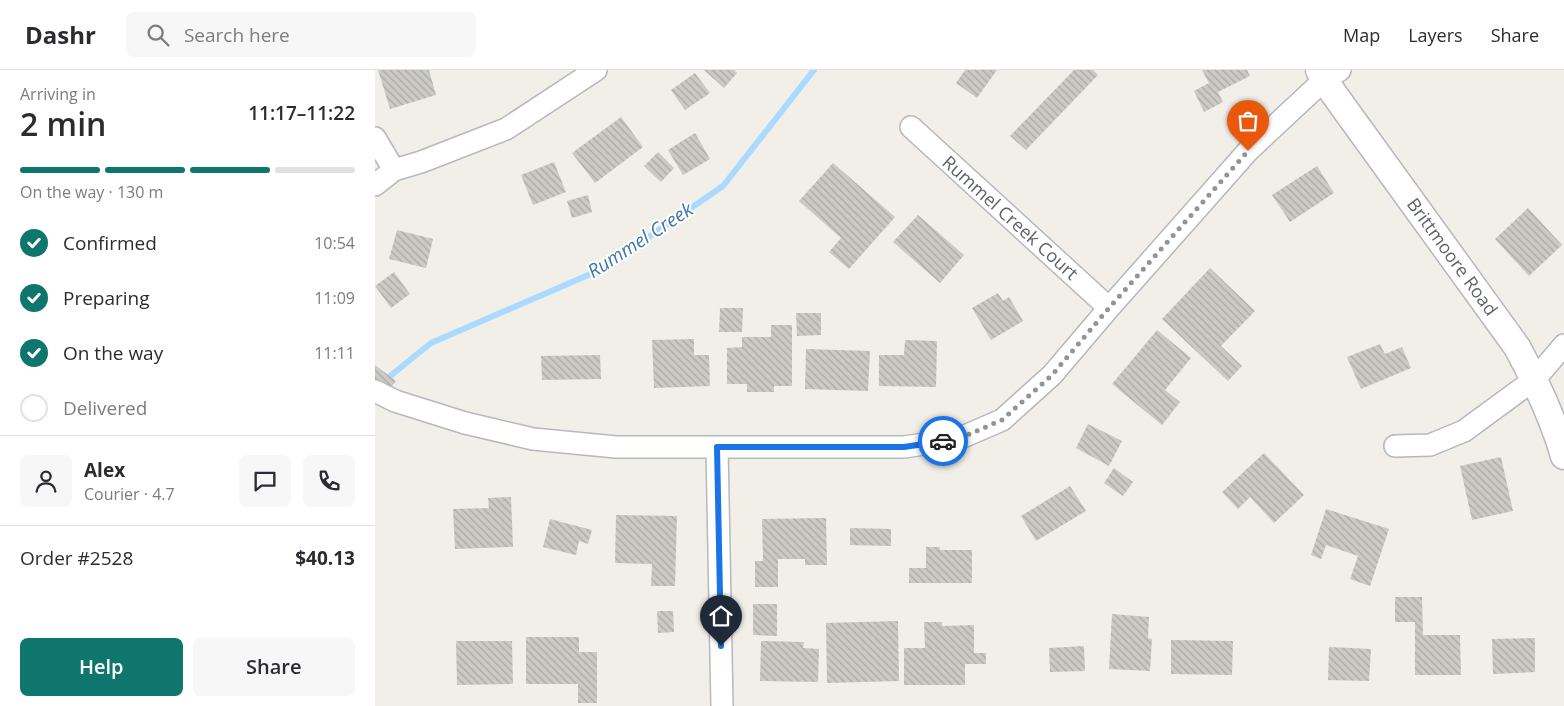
<!DOCTYPE html>
<html lang="en">
<head>
<meta charset="utf-8">
<style>
  :root { --surface:#fff; --page:#f7f7f7; --text:#2b2b33; --muted:#7c7c81; --line:#e1e1e2; --accent:#0f766e }
  body { margin:0; font-family:"Open Sans",sans-serif; background:var(--page); color:var(--text); height:100vh; display:flex; flex-direction:column; font-size:19px; white-space:nowrap }
  * { box-sizing:border-box; margin:0 }
  p { font-size:16px; color:var(--muted) }
  .icon { flex:none; width:28px; height:28px; fill:none; stroke:currentColor; stroke-width:2; stroke-linecap:round; stroke-linejoin:round }
  .map { position:relative; flex:1; overflow:hidden }
  .sheet { display:flex; flex-direction:column; background:var(--surface); width:375px }
  .sheet>* { flex:none }
  .pin { position:absolute; display:grid; place-items:center; width:42px; height:42px; color:#fff; margin:-51px -21px; border-radius:50% 50% 50% 0; rotate:-45deg; box-shadow:0 0 5px #0007 }
  .pin .icon { rotate:45deg }
  .courier { position:absolute; display:grid; place-items:center; width:50px; height:50px; margin:-25px; border:4px solid #1a73e8; border-radius:50%; background:#fff; color:#222; box-shadow:0 1px 6px #0007 }
  .overview em { font-style:normal; font-weight:600 }
  .overview div { display:flex; flex-direction:column-reverse }
  .overview { display:flex; align-items:center; justify-content:space-between; height:85px; padding:0 20px }
  h1 { font-size:32px; font-weight:600; line-height:38px }
  .bar { display:grid; grid-template-columns:repeat(4,1fr); gap:8px 5px; align-content:center; height:60px; padding:0 20px }
  .bar i { height:6px; border-radius:4px; background:var(--line) }
  .bar .on { background:var(--accent) }
  .bar p { grid-column:span 4 }
  .line { display:flex; align-items:center; gap:12px; padding:0 20px; border-top:1px solid var(--line) }
  .line div { flex:1 }
  .round { display:grid; place-items:center; flex:none; width:52px; height:52px; border-radius:8px; background:var(--page) }
  ol { padding:0 20px; list-style:none }
  li { display:flex; align-items:center; gap:15px; height:55px }
  li p { margin-inline-start:auto }
  li .icon { padding:5px; border-radius:50%; background:var(--accent); color:#fff; stroke-width:4 }
  li:last-child { color:var(--muted) }
  li i { width:28px; height:28px; border:2px solid var(--line); border-radius:50% }
  .primary-button { display:flex; gap:10px; margin-top:auto; padding:10px 20px }
  .primary-button a { flex:1; height:58px; border-radius:8px; background:var(--accent); color:#fff; font-size:20px; font-weight:600; line-height:58px; text-align:center }
  .primary-button a+a { background:var(--page); color:var(--text) }
  header { display:flex; align-items:center; gap:30px; box-sizing:border-box; height:70px; padding:0 25px; background:var(--surface); border-bottom:1px solid var(--line) }
  header strong { font-size:24px }
  nav { display:flex; gap:28px; margin-inline-start:auto; font-size:18px }
  .search { width:350px; height:45px; background:var(--page); display:flex; align-items:center; gap:12px; box-sizing:border-box; padding:0 18px; border-radius:8px; color:var(--muted); font-size:19px }
  main { display:flex; flex:1; min-height:0 }
  .map>svg:first-child { display:block }
  .lines { fill:none; stroke-linecap:round; stroke-linejoin:round }
  .stream { stroke:#aadaff; stroke-width:6 }
  .building { fill:url(#building-back-hatch) }
  .minor-casing { stroke:#b5b8bc; stroke-width:24 }
  .tertiary-casing { stroke:#b5b8bc; stroke-width:29 }
  .minor { stroke:#fff; stroke-width:21 }
  .tertiary { stroke:#fff; stroke-width:26 }
  .done { stroke:#929495; stroke-width:5; stroke-dasharray:0 9 }
  .route { stroke:#1a73e8; stroke-width:6 }
  .labels { text-anchor:middle; stroke-width:4; stroke-linejoin:round; paint-order:stroke }
  .street-label { font-size:18px; fill:#5f6368; stroke:#fff }
  .water-label { font-size:19px; font-style:italic; fill:#4174aa; stroke:#fff }
</style>
</head>
<body>
<header>
<strong>Dashr</strong>
<div class="search"><svg class="icon" aria-label="search" viewBox="0 0 24 24"><circle cx="10" cy="10" r="6"/><path d="M15 15l6 6"/></svg>Search here</div>
<nav><a>Map</a><a>Layers</a><a>Share</a></nav>
</header>
<main>
<section class="sheet">
<div class="overview"><div><h1>2 min</h1><p>Arriving in</p></div><em>11:17–11:22</em></div>
<div class="bar"><i class="on"></i><i class="on"></i><i class="on"></i><i></i><p>On the way · 130 m</p></div>
<ol>
<li><svg class="icon" aria-label="check" viewBox="0 0 24 24"><path d="M5 12l5 5 9-10"/></svg>Confirmed<p>10:54</p></li>
<li><svg class="icon" aria-label="check" viewBox="0 0 24 24"><path d="M5 12l5 5 9-10"/></svg>Preparing<p>11:09</p></li>
<li><svg class="icon" aria-label="check" viewBox="0 0 24 24"><path d="M5 12l5 5 9-10"/></svg>On the way<p>11:11</p></li>
<li><i></i>Delivered</li>
</ol>
<div class="line" style="height:90px"><a class="round"><svg class="icon" aria-label="person" viewBox="0 0 24 24"><circle cx="12" cy="8" r="4"/><path d="M4 21q1-7 8-7t8 7"/></svg></a><div><b>Alex</b><p>Courier · 4.7</p></div><a class="round"><svg class="icon" aria-label="chat" viewBox="0 0 24 24"><path d="M4 5h16v11H9l-5 4z"/></svg></a><a class="round"><svg class="icon" aria-label="phone" viewBox="0 0 24 24"><path d="M5 4h4l2 5-3 2q2 4 5 5l2-3 5 2v4C11 20 4 13 5 4z"/></svg></a></div>
<div class="line" style="height:65px"><div>Order #2528</div><b>$40.13</b></div>
<div class="primary-button"><a>Help</a><a>Share</a></div>
</section>
<div class="map">
<svg width="1189" height="636" viewBox="0 0 1189 636">
  <defs>
    <pattern id="building-back-hatch" width="6" height="6" patternUnits="userSpaceOnUse" patternTransform="scale(1.25)"><rect width="6" height="6" fill="#cccac5"/><path d="M-1 5l2 2M0 0l6 6M5-1l2 2" fill="none" stroke="#a9a8a4"/></pattern>
  </defs>
  <rect width="100%" height="100%" fill="#f1efe8"/>
  <g class="lines">
    <path class="stream" d="M9 311 56 273 227 199 348 116 439 0"/>
  </g>
  <path class="building" d="M3 0H54L61 25 15 39Z
    M329 0H359L362 3 349 18Z
    M590 0H622L602 28 581 13Z
    M699 0H718L723 5 651 80 635 66Z
    M827 0H872L875 6 843 22 848 32 829 42 819 21 834 13Z
    M320 3 335 23 310 40 296 20Z
    M246 47 268 77 220 113 197 83Z
    M320 63 335 89 308 105 293 80Z
    M283 82 299 98 286 112 269 96Z
    M179 92 191 122 158 135 146 105Z
    M458 93 520 147 474 199 454 182 466 168 424 131Z
    M942 96 959 123 915 152 897 125Z
    M213 125 217 142 197 148 192 131Z
    M1153 138 1187 175 1154 206 1120 169Z
    M543 145 589 185 565 213 518 172Z
    M22 160 58 169 51 198 14 189Z
    M835 198 880 241 846 276 867 296 853 311 787 249Z
    M19 202 35 224 16 238 0 216Z
    M623 223 628 231 634 227 648 251 616 270 597 238Z
    M345 238H368L367 262H344Z
    M421 243H446V265L422 266Z
    M396 255H417V316H399V322H372V314H352V278L367 277V267H396Z
    M782 260 816 288 790 320 805 332 787 355 737 314Z
    M319 269V285H334L335 316 279 318 277 270Z
    M530 270 562 271 561 317 504 316V285H529Z
    M1005 274 1010 284 1027 277 1036 298 986 319 972 287Z
    M431 279 495 281 493 321 430 319Z
    M225 285 226 309 167 310 166 286Z
    M0 295 21 311 8 328 0 322Z
    M713 354 747 371 734 396 701 378Z
    M889 383 929 425 899 453 875 427 863 439 847 422Z
    M1126 387 1138 441 1097 450 1085 396Z
    M739 398 758 412 748 426 729 413Z
    M695 416 711 441 661 471 646 446Z
    M136 427 138 477 80 479 78 439 114 438 113 428Z
    M951 439 1014 459 995 516 975 509 983 486 951 475 946 489 936 485Z
    M241 445 302 446 300 516H276L277 494 240 493Z
    M451 448 452 495H430V489H403V517H380V491H388L387 449Z
    M175 449 217 460 213 474 204 471 201 485 168 477Z
    M475 458 516 459V476L475 475Z
    M551 477H565V480H597V513H534V498H551Z
    M1020 527H1047L1048 565H1085L1086 605H1040V552H1020Z
    M378 534H402V566L378 565Z
    M282 541H298L299 562 283 563Z
    M737 544 774 547 773 568 777 569 775 601 734 599Z
    M523 551 524 611 452 613 451 553Z
    M549 552H567V556L599 555V583H611V594H590V615H529V578H550Z
    M151 567H204V582H222V633H203V614H151Z
    M1160 568V602L1118 604 1117 569Z
    M796 570 858 571 857 605 796 604Z
    M81 571H137L138 614 82 615Z
    M386 571 429 572 428 578 444 579 443 612 385 611Z
    M709 576 710 601 675 602 674 578Z
    M954 577 996 579 994 611 953 610Z"/>
  <g class="lines">
    <defs>
      <path id="minor" d="M536 57 734 238
        M0 68 19 100
        M0 115 19 100 46 92 131 59 221 0
        M0 321 20 331 90 353 158 369 241 377H529L583 369 627 350 677 305 734 238 873 81 949 10 965 0
        M1020 376 1055 375 1089 361 1160 309 1189 275
        M342 377 347 636"/>
      <path id="tertiary" d="M944 0 949 10 972 42 1142 277C1161 312 1178 347 1189 386"/>
    </defs>
    <use href="#minor" class="minor-casing"/>
    <use href="#tertiary" class="tertiary-casing"/>
    <use href="#minor" class="minor"/>
    <use href="#tertiary" class="tertiary"/>
  </g>
  <g class="lines">
    <path class="done" d="M568 371 583 369 627 350 677 305 734 238 873 81"/>
    <path class="route" d="M346 576 342 377H529L568 371"/>
  </g>
  <g class="labels">
    <g class="street-label">
      <text transform="translate(635 148) rotate(42)" y="6">Rummel Creek Court</text>
      <text transform="translate(1077 187) rotate(54)" y="6">Brittmoore Road</text>
    </g>
    <g class="water-label">
      <text transform="translate(265 170) rotate(-33)" y="7">Rummel Creek</text>
    </g>
  </g>
</svg>
<div class="pin" style="left:873px;top:81px;background:#ea580c"><svg class="icon" aria-label="bag" viewBox="0 0 24 24"><path d="M5 8h14l-1 12H6zM9 8a3 3 0 0 1 6 0"/></svg></div>
<div class="pin" style="left:346px;top:576px;background:#1f2937"><svg class="icon" aria-label="home" viewBox="0 0 24 24"><path d="M3 11l9-7 9 7M6 9v11h12V9"/></svg></div>
<div class="courier" style="left:568px;top:371px"><svg class="icon" aria-label="car" viewBox="0 0 24 24"><path d="M5 17H2v-5l4-1 3-4h7l3 4 3 1v5h-3M9 17h6M6 11h13"/><circle cx="7" cy="17" r="2"/><circle cx="17" cy="17" r="2"/></svg></div>
</div>
</main>
</body>
</html>
